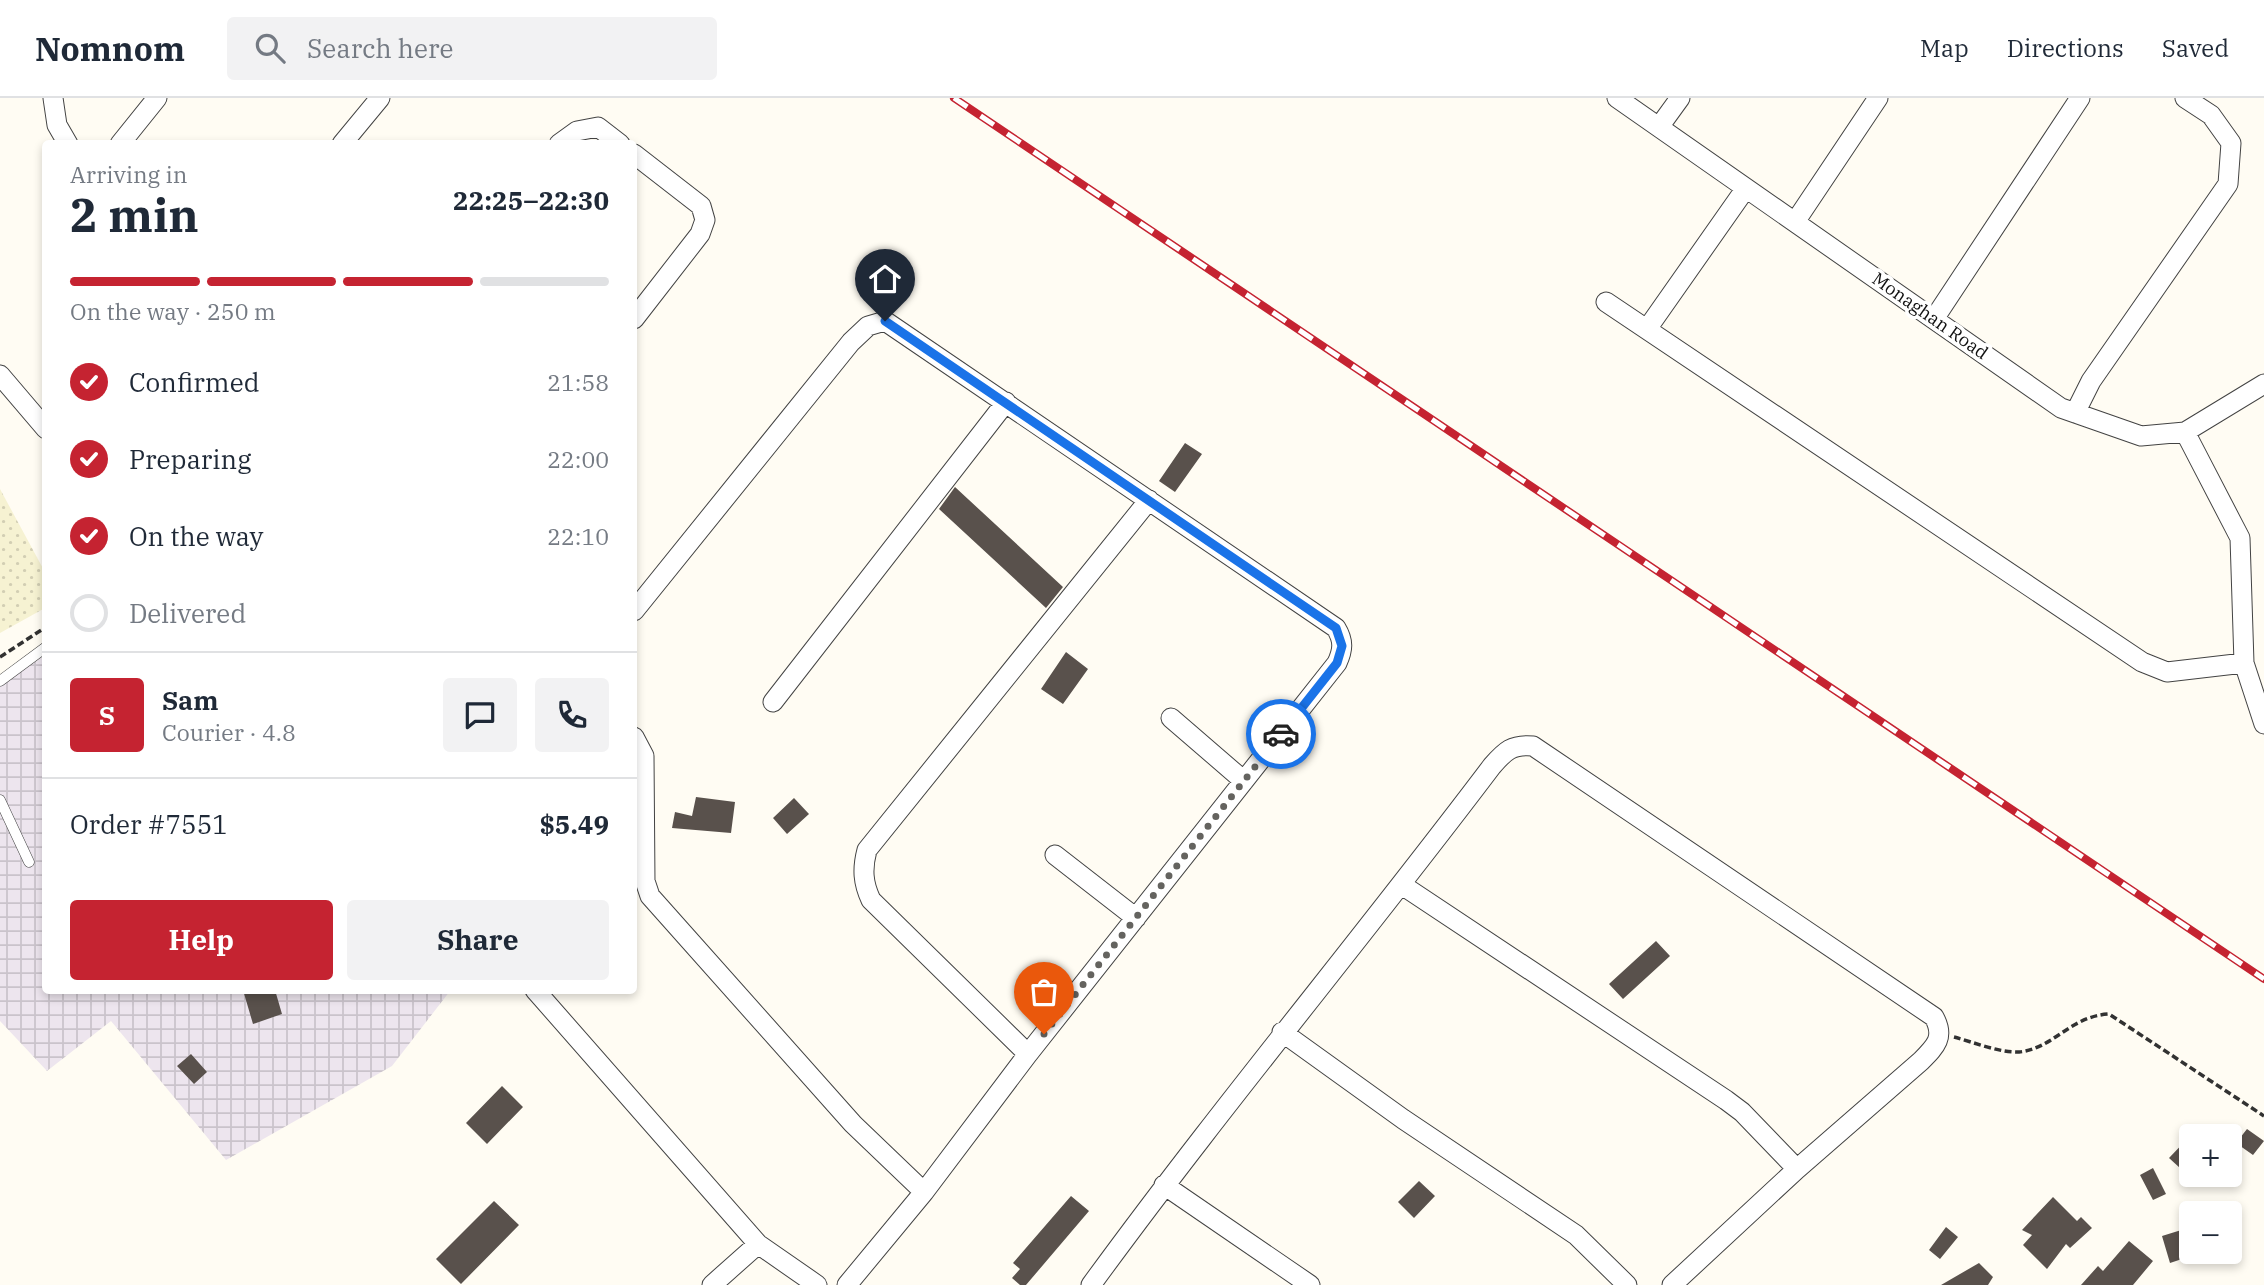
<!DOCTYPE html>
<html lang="en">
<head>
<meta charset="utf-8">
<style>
  :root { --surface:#fff; --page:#f2f2f3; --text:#1f2937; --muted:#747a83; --line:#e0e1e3; --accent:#c52331 }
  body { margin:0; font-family:"IBM Plex Serif",serif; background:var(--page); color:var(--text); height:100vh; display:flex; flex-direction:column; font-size:26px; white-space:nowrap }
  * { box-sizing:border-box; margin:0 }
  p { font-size:23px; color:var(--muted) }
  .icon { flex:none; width:38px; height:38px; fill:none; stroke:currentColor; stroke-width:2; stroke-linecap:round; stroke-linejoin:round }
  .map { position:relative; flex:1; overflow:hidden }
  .drawer { position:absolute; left:42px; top:42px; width:595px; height:854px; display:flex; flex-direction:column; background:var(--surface); border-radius:7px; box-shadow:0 4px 10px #0003 }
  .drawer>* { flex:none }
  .controls { position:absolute; left:2179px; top:1026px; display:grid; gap:14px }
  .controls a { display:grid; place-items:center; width:63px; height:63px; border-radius:7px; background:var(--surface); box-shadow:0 4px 10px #0003; font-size:35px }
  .pin { position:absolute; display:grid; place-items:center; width:60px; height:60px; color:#fff; margin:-72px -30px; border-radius:50% 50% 50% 0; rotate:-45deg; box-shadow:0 0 7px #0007 }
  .pin .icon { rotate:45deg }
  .courier { position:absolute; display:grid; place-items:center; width:70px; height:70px; margin:-35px; border:5px solid #1a73e8; border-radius:50%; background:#fff; color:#222; box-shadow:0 2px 9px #0007 }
  .headline em { font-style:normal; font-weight:700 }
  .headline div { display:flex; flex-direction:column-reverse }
  .headline { display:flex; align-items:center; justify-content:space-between; height:119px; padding:0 28px }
  h1 { font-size:46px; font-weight:700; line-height:52px }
  .bar { display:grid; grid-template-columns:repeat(4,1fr); gap:10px 7px; align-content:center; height:84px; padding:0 28px }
  .bar i { height:9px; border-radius:5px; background:var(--line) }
  .bar .active { background:var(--accent) }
  .bar p { grid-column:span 4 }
  .line { display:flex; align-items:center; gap:18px; padding:0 28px; border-top:2px solid var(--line) }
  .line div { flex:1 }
  .round { display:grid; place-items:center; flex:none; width:74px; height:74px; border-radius:7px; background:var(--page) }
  ol { padding:0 28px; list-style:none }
  li { display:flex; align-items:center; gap:21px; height:77px }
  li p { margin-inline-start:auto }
  li .icon { padding:7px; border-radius:50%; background:var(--accent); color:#fff; stroke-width:4 }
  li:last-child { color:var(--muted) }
  li i { width:38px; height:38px; border:4px solid var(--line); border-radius:50% }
  .action { display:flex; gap:14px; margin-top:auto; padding:14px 28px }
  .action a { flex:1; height:80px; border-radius:7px; background:var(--accent); color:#fff; font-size:28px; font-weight:700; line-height:80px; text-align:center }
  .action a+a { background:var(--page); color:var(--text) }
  header { display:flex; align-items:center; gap:42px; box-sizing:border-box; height:98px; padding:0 35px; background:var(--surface); border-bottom:2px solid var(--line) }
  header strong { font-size:33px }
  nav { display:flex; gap:38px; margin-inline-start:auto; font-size:24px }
  .search { width:490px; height:63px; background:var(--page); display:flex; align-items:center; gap:18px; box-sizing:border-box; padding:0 24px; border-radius:7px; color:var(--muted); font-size:26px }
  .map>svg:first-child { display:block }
  .industrial { fill:url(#industrial-grid) }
  .farmland { fill:url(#farmland-dots) }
  .building { fill:#59514c }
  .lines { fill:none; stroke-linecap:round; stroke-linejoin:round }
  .lane-casing { stroke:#434343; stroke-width:11 }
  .street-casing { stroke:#434343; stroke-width:21 }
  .path { stroke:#323232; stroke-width:3.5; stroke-dasharray:7 3.5; stroke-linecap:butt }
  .lane { stroke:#fff; stroke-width:10 }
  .street { stroke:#fff; stroke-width:19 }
  .rail-casing { stroke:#c52331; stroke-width:8 }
  .rail { stroke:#fff; stroke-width:5; stroke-dasharray:16; stroke-linecap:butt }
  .done { stroke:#64635f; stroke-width:7; stroke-dasharray:0 12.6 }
  .route { stroke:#1a73e8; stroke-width:9 }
  .labels { text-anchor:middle; stroke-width:7; stroke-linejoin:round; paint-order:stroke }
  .street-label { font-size:18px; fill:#101010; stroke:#fff }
</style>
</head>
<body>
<header>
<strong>Nomnom</strong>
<div class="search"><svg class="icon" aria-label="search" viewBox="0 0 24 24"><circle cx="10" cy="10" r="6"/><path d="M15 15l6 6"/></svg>Search here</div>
<nav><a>Map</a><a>Directions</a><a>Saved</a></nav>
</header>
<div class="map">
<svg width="2264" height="1187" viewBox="0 0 2264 1187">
  <defs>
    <pattern id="industrial-grid" width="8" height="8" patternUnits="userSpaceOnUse" patternTransform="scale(1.75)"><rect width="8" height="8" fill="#ede5ee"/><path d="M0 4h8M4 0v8" fill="none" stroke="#cac3cb"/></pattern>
    <pattern id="farmland-dots" width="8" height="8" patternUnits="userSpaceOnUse" patternTransform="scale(1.75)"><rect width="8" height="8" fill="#f6f2d2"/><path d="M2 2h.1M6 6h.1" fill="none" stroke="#d2ceb3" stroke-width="1.8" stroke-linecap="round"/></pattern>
  </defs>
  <rect width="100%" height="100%" fill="#fffcf3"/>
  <path class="industrial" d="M45 557 46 892 450 893 392 968 226 1062 111 923 47 973 0 923V588Z"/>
  <path class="farmland" d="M0 391 46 476 45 510 0 535Z"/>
  <path class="building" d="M1185 345 1202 356 1175 394 1159 383Z
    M955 389 1063 489 1046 510 939 411Z
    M1066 554 1088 571 1063 606 1041 591Z
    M696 699 735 704 731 735 672 730 675 714 692 718Z
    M794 700 809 716 787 736 773 720Z
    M1656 843 1670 858 1623 901 1609 886Z
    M243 892H275L282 916 253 926Z
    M191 956 207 974 194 986 177 968Z
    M502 988 523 1009 487 1046 466 1025Z
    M2247 1031 2264 1043 2253 1057 2236 1045Z
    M2191 1037V1080L2169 1060Z
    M2153 1070 2166 1096 2153 1102 2140 1077Z
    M1419 1083 1435 1098 1414 1120 1398 1104Z
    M1071 1098 1089 1113 1026 1187H1020L1012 1180 1020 1171 1013 1165Z
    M2053 1099 2077 1123 2081 1119 2092 1130 2070 1150 2066 1146 2047 1171 2023 1147 2032 1137 2022 1132Z
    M494 1103 519 1127 461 1186 436 1161Z
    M1946 1129 1958 1139 1940 1161 1929 1152Z
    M2191 1129V1158L2170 1165 2162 1138Z
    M2129 1143 2153 1163 2133 1187H2081L2098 1168 2103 1173Z
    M1979 1165 1993 1179 1988 1187H1941Z"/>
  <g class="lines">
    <defs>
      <path id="lane" d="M0 583 46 549
        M0 702 29 764"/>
      <path id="street" d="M53 0 57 27 68 46
        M1617 0 2061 310 2141 338 2185 334 2264 286
        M1659 29 1680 0
        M120 46 157 0
        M342 46 380 0
        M559 46 577 33 598 29 620 46
        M634 56 701 108 705 122 700 136 634 221
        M1795 124 1878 0
        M1606 204 2142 564 2167 574 2244 565
        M1934 221 2080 0
        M1647 231 1746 90
        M0 277 46 331
        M2075 315 2091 283 2228 86 2231 45 2211 17 2185 0
        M2185 334 2240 440 2244 565 2264 626
        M634 513 851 244 868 228 885 223 1336 530C1344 543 1343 552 1337 565L1028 956 924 1094 847 1187
        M773 604 1006 304
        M1171 620 1244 683
        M634 639 644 658 645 783 650 798 853 1026 924 1094
        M1055 757 1136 820
        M1402 787 1726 1002 1742 1014 1797 1071
        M535 892 758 1146 817 1187
        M1282 934 1403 1021 1576 1137 1627 1187
        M1028 956 871 802C863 785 862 771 867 752L1149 402
        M1164 1087 1310 1187
        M712 1187 758 1146
        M1091 1187C1220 1010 1360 843 1492 668 1505 653 1512 646 1533 648L1934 919C1945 939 1936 948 1921 963L1797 1071 1672 1187"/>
    </defs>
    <use href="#lane" class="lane-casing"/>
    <use href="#street" class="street-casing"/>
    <path class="path" d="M0 559 46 529
      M1954 939C1973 944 2000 955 2019 954 2053 951 2070 918 2109 916L2264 1018"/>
    <use href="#lane" class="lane"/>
    <use href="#street" class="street"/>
    <defs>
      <path id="rail" d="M954 0 2264 881"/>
    </defs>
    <use href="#rail" class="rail-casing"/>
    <use href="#rail" class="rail"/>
  </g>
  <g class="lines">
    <path class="done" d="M1044 936 1281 636"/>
    <path class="route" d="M885 223 1336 530 1342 548 1337 565 1281 636"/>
  </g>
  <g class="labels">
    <g class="street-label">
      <text transform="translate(1930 218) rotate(35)" y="6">Monaghan Road</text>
    </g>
  </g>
</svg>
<div class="controls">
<a>+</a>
<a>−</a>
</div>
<div class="pin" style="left:1044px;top:936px;background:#ea580c"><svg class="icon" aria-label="bag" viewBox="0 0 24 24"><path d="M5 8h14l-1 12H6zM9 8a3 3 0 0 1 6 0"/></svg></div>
<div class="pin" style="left:885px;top:223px;background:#1f2937"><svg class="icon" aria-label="home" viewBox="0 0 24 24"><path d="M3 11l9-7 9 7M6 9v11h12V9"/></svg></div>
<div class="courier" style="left:1281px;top:636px"><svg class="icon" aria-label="car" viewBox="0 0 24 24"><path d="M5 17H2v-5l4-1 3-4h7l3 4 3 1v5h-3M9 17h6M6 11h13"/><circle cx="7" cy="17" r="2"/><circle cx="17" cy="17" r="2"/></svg></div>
<section class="drawer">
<div class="headline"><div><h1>2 min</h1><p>Arriving in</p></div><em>22:25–22:30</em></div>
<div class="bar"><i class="active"></i><i class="active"></i><i class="active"></i><i></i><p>On the way · 250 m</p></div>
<ol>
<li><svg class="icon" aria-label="check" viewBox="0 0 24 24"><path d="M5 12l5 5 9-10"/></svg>Confirmed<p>21:58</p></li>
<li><svg class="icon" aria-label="check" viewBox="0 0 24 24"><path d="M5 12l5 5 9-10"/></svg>Preparing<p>22:00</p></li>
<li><svg class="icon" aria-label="check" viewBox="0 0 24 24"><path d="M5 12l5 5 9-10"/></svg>On the way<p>22:10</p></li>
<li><i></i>Delivered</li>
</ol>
<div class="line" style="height:126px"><b class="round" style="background:var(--accent);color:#fff">S</b><div><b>Sam</b><p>Courier · 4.8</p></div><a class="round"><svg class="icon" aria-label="chat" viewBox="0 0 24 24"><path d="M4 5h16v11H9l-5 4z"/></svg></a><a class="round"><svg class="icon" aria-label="phone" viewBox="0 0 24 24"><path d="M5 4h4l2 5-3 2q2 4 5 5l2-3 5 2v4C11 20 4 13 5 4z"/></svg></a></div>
<div class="line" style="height:91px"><div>Order #7551</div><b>$5.49</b></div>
<div class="action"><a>Help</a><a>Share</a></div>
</section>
</div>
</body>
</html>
